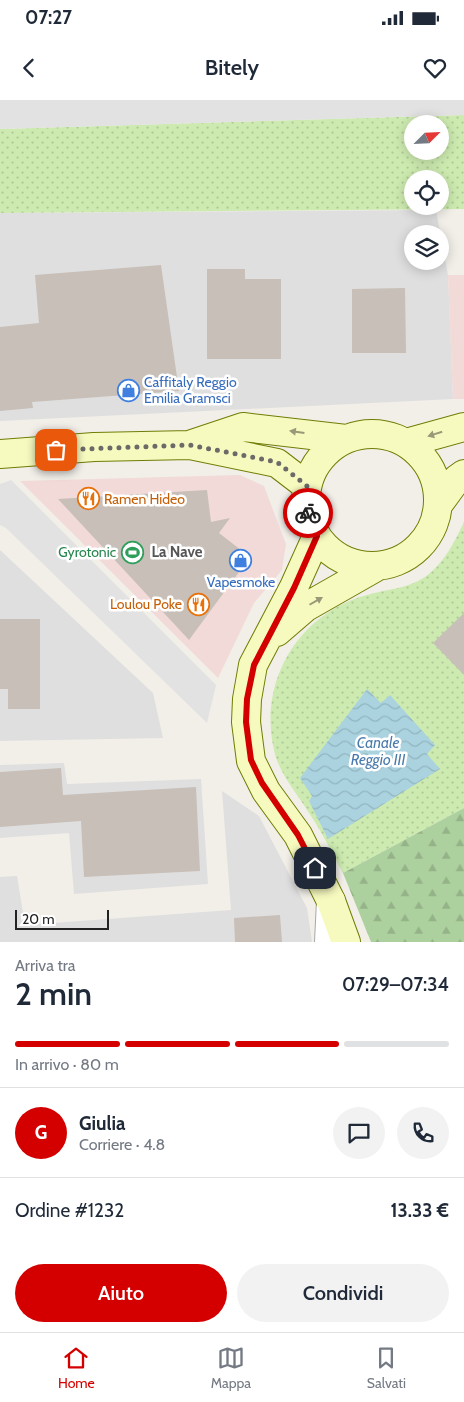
<!DOCTYPE html>
<html lang="it">
<head>
<meta charset="utf-8">
<style>
  :root { --surface:#fff; --page:#f2f2f3; --text:#1f2937; --muted:#747a83; --line:#e0e1e3; --accent:#d40000 }
  body { margin:0; font-family:Cabin,sans-serif; background:var(--page); color:var(--text); height:100vh; display:flex; flex-direction:column; font-size:19px; white-space:nowrap }
  * { box-sizing:border-box; margin:0 }
  p { font-size:16px; color:var(--muted) }
  .icon { flex:none; width:28px; height:28px; fill:none; stroke:currentColor; stroke-width:2; stroke-linecap:round; stroke-linejoin:round }
  .map { position:relative; height:842px; overflow:hidden }
  .panel { display:flex; flex-direction:column; background:var(--surface); flex:1 }
  .panel>* { flex:none }
  .needle { width:32px; rotate:66deg }
  .controls { position:absolute; left:404px; top:15px; display:grid; gap:10px }
  .controls a { display:grid; place-items:center; width:45px; height:45px; border-radius:50%; background:var(--surface); box-shadow:0 2px 12px #0003; font-size:25px }
  .scale { position:absolute; left:15px; bottom:12px; width:94px; box-sizing:border-box; padding-left:5px; border:2px solid #222; border-top:0; font-size:14px; line-height:18px; white-space:nowrap; color:#222; -webkit-text-stroke:4px #fff; paint-order:stroke }
  .pin { position:absolute; display:grid; place-items:center; width:42px; height:42px; color:#fff; margin:-21px; border-radius:10px; box-shadow:0 2px 8px #0006 }
  .courier { position:absolute; display:grid; place-items:center; width:50px; height:50px; margin:-25px; border:4px solid #d40000; border-radius:50%; background:#fff; color:#222; box-shadow:0 1px 6px #0007 }
  .head em { font-style:normal; font-weight:600 }
  .head div { display:flex; flex-direction:column-reverse }
  .head { display:flex; align-items:center; justify-content:space-between; height:85px; padding:0 15px }
  h1 { font-size:32px; font-weight:600; line-height:38px }
  .bar { display:grid; grid-template-columns:repeat(4,1fr); gap:8px 5px; align-content:center; height:60px; padding:0 15px }
  .bar i { height:6px; border-radius:4px; background:var(--line) }
  .bar .active { background:var(--accent) }
  .bar p { grid-column:span 4 }
  .line { display:flex; align-items:center; gap:12px; padding:0 15px; border-top:1px solid var(--line) }
  .line div { flex:1 }
  .round { display:grid; place-items:center; flex:none; width:52px; height:52px; border-radius:26px; background:var(--page) }
  .action { display:flex; gap:10px; margin-top:auto; padding:10px 15px }
  .action a { flex:1; height:58px; border-radius:30px; background:var(--accent); color:#fff; font-size:20px; font-weight:600; line-height:58px; text-align:center }
  .action a+a { background:var(--page); color:var(--text) }
  .status { display:flex; justify-content:space-between; align-items:center; height:35px; padding:0 25px; background:var(--surface); direction:ltr }
  .status svg { height:14px; fill:currentColor }
  header { display:flex; justify-content:space-between; align-items:center; height:65px; padding:0 15px; background:var(--surface); font-size:22px; font-weight:600 }
  .dock { display:flex; justify-content:space-around; align-items:center; height:70px; border-top:1px solid var(--line); background:var(--surface); font-size:14px; color:var(--muted) }
  .dock a { display:grid; justify-items:center; gap:2px }
  .dock .active { color:var(--accent) }
  .map>svg:first-child { display:block }
  .residential { fill:#e0dfdf; fill-rule:evenodd }
  .commercial { fill:#f2dad9 }
  .grass { fill:url(#grass-dots); fill-rule:evenodd }
  .forest { fill:url(#forest-firs) }
  .parking { fill:#e2e2e2 }
  .water { fill:url(#water-waves) }
  .building { fill:#c7bfb8 }
  .lines { fill:none; stroke-linecap:round; stroke-linejoin:round }
  .street-casing { stroke:#a9a9a9; stroke-width:30 }
  .secondary-casing { stroke:#707d05; stroke-width:30 }
  .street { stroke:#fff; stroke-width:28 }
  .secondary { stroke:#f7fabf; stroke-width:28 }
  .oneway { fill:#979978 }
  .done { stroke:#6b6a68; stroke-width:5; stroke-dasharray:0 9 }
  .route { stroke:#d40000; stroke-width:6 }
  .labels { text-anchor:middle; stroke-width:5; stroke-linejoin:round; paint-order:stroke }
  .shop-label { font-size:14px; fill:#366cbe; stroke:#fff; text-anchor:start }
  .food-label { font-size:14px; fill:#c56008; stroke:#fff; text-anchor:start }
  .leisure-label { font-size:14px; fill:#27864d; stroke:#fff; text-anchor:end }
  .neighbourhood-label { font-size:15px; font-weight:bold; fill:#555; stroke:#fff }
  .water-label { font-size:15px; font-style:italic; fill:#4a7aab; stroke:#fff }
</style>
</head>
<body>
<div class="status"><b>07:27</b><svg viewBox="0 0 49 12"><path d="M0 12V9h3v3zM5 12V6h3v6zM10 12V3h3v9zM15 12V0h3v12zM26 1h20v11H26zM47 4h2v5h-2z"/></svg></div>
<header><svg class="icon" aria-label="back" viewBox="0 0 24 24"><path d="M15 5l-7 7 7 7"/></svg>Bitely<svg class="icon" aria-label="heart" viewBox="0 0 24 24"><path d="M12 20l-8-8c-3-5 5-10 8-4 3-6 11-1 8 4z"/></svg></header>
<div class="map">
<svg width="464" height="842" viewBox="0 0 464 842">
  <defs>
    <pattern id="grass-dots" width="8" height="8" patternUnits="userSpaceOnUse" patternTransform="scale(1.25)"><rect width="8" height="8" fill="#cdebb0"/><path d="M2 2h.1M6 6h.1" fill="none" stroke="#b0c997" stroke-width="1.8" stroke-linecap="round"/></pattern>
    <pattern id="forest-firs" width="22" height="20" patternUnits="userSpaceOnUse" patternTransform="scale(1.25)"><rect width="22" height="20" fill="#add19e"/><path d="M5 1l3.5 6h-7zM16 11l3.5 6h-7z" fill="#95b388"/></pattern>
    <pattern id="water-waves" width="16" height="10" patternUnits="userSpaceOnUse" patternTransform="scale(1.25)"><rect width="16" height="10" fill="#aad3df"/><path d="M0 5q4-4 8 0t8 0" fill="none" stroke="#92b5bf"/></pattern>
  </defs>
  <rect width="100%" height="100%" fill="#f2efe9"/>
  <path class="residential" d="M436 110 448 175 453 299 0 321V113ZM412 134H440V161H412Z
    M0 450 153 593 163 638 0 641Z
    M64 663 67 684 201 679 208 784 74 794 69 733 0 738V665Z
    M222 691 259 716 307 808 312 842H0V777L17 776 25 825 231 810Z"/>
  <path class="commercial" d="M448 175H464V299H453Z
    M240 375 264 386 286 444 282 470 254 503 218 578 20 381Z"/>
  <path class="grass" d="M464 15V109L0 113V29ZM412 24H440V51H412ZM412 79H440V106H412Z
    M464 422V708L343 773C332 753 322 732 309 713 297 693 279 674 274 650 258 581 299 513 367 495 387 489 407 489 425 477 444 463 454 443 464 422Z"/>
  <path class="forest" d="M464 708V842H371L343 773Z"/>
  <path class="parking" d="M0 0H464V15L0 29Z
    M11 380 216 585 207 623 6 428 0 425V384Z"/>
  <path class="water" d="M367 589 381 603 390 595 435 645 427 654 440 669 328 739 309 701 312 696 300 678Z"/>
  <path class="building" d="M161 165 179 291 32 302 33 308 0 311V227L39 223 35 175Z
    M207 169H245V179H281V259H207Z
    M405 188 406 253H352V189Z
    M207 390 211 422 230 418 219 433 250 457 189 540 58 399Z
    M464 513V575L433 543Z
    M0 519H40V609H8V589H0Z
    M61 668 63 695 196 687 200 771 84 777 81 721 0 727V672Z
    M280 815 282 842H235L234 818Z"/>
  <g class="lines">
    <defs>
      <path id="street" d="M329 842 331 801"/>
      <path id="secondary" d="M306 400a66 66 0 1 1 132 0a66 66 0 1 1-132 0Z
        M406 343 464 327
        M192 344 243 327 346 339
        M0 354 94 347 190 345 277 363 307 386
        M438 405 457 379 464 374
        M317 436 294 487 253 565 247 599 246 622 251 661 266 691 298 735 331 801 346 842
        M277 532 306 507 378 466"/>
    </defs>
    <use href="#street" class="street-casing"/>
    <use href="#secondary" class="secondary-casing"/>
    <use href="#street" class="street"/>
    <use href="#secondary" class="secondary"/>
  </g>
  <defs><path id="oneway-solid" d="M-6-.8H1V-3.2L6.5 0L1 3.2V.8H-6Z" transform="scale(1.25)"/></defs>
  <g class="oneway">
    <use href="#oneway-solid" transform="translate(297 332) rotate(-172)"/>
    <use href="#oneway-solid" transform="translate(435 334) rotate(163)"/>
    <use href="#oneway-solid" transform="translate(316 501) rotate(-30)"/>
  </g>
  <g class="lines">
    <path class="done" d="M56 350 190 345 277 362 307 386 308 413"/>
    <path class="route" d="M308 413 317 436 294 488 254 565 247 599 246 622 251 660 262 683 298 735 315 768"/>
  </g>
  <defs>
    <symbol id="shop-ring" viewBox="-11 -11 22 22"><circle r="9.5" fill="#fff" stroke="#3f7fe0" stroke-width="1.5"/><path d="M-5-2.5h2.3a2.7 3.5 0 0 1 5.4 0H5L5.5 6h-11ZM-1.5-2.5h3a1.5 2.3 0 0 0-3 0Z" fill="#3f7fe0"/></symbol>
    <symbol id="restaurant-ring" viewBox="-11 -11 22 22"><circle r="9.5" fill="#fff" stroke="#e8710a" stroke-width="1.5"/><path d="M-5-6h1v4h1v-4h1v4h1v-4h1v5L-1.5 .5V6h-2V.5L-5-1ZM5-6V6H3V1.5H1.5Q1.5-4 5-6Z" fill="#e8710a"/></symbol>
    <symbol id="stadium-ring" viewBox="-11 -11 22 22"><circle r="9.5" fill="#fff" stroke="#2e9e5b" stroke-width="1.5"/><path d="M0-5a6.5 5 0 1 0 0 10a6.5 5 0 1 0 0-10ZM-3.5-1.8h7v3.6h-7Z" fill="#2e9e5b"/></symbol>
  </defs>
  <g fill-rule="evenodd">
    <use href="#shop-ring" x="116" y="278" width="25" height="25"/>
    <use href="#restaurant-ring" x="76" y="386" width="25" height="25"/>
    <use href="#stadium-ring" x="120" y="440" width="25" height="25"/>
    <use href="#shop-ring" x="228" y="448" width="25" height="25"/>
    <use href="#restaurant-ring" x="186" y="492" width="25" height="25"/>
  </g>
  <g class="labels">
    <g class="shop-label">
      <text x="144" y="287">Caffitaly Reggio<tspan x="144" dy="16">Emilia Gramsci</tspan></text>
      <text x="241" y="487" text-anchor="middle">Vapesmoke</text>
    </g>
    <g class="food-label">
      <text x="104" y="404">Ramen Hideo</text>
      <text x="182" y="509" text-anchor="end">Loulou Poke</text>
    </g>
    <g class="leisure-label">
      <text x="116" y="457">Gyrotonic</text>
    </g>
    <g class="neighbourhood-label">
      <text x="177" y="457">La Nave</text>
    </g>
    <g class="water-label">
      <text x="378" y="648">Canale<tspan x="378" dy="17">Reggio III</tspan></text>
    </g>
  </g>
</svg>
<div class="controls">
<a><svg class="needle" viewBox="-14 -14 28 28"><path d="M0-13l5 13h-10z" fill="#e53935"/><path d="M0 13l5-13h-10z" fill="#747a83"/></svg></a>
<a><svg class="icon" aria-label="locate" viewBox="0 0 24 24"><circle cx="12" cy="12" r="6"/><path d="M12 2v4M12 18v4M2 12h4M18 12h4"/></svg></a>
<a><svg class="icon" aria-label="layers" viewBox="0 0 24 24"><path d="M12 4l9 5-9 5-9-5zM3 14l9 5 9-5"/></svg></a>
</div>
<div class="scale">20 m</div>
<div class="pin" style="left:56px;top:350px;background:#ea580c"><svg class="icon" aria-label="bag" viewBox="0 0 24 24"><path d="M5 8h14l-1 12H6zM9 8a3 3 0 0 1 6 0"/></svg></div>
<div class="pin" style="left:315px;top:768px;background:#1f2937"><svg class="icon" aria-label="home" viewBox="0 0 24 24"><path d="M3 11l9-7 9 7M6 9v11h12V9"/></svg></div>
<div class="courier" style="left:308px;top:413px"><svg class="icon" aria-label="bike" viewBox="0 0 24 24"><circle cx="6" cy="16" r="4"/><circle cx="18" cy="16" r="4"/><path d="M6 16l4-8h5l3 8M10 8l3 8H6M13 5h3"/></svg></div>
</div>
<section class="panel">
<div class="head"><div><h1>2 min</h1><p>Arriva tra</p></div><em>07:29–07:34</em></div>
<div class="bar"><i class="active"></i><i class="active"></i><i class="active"></i><i></i><p>In arrivo · 80 m</p></div>
<div class="line" style="height:90px"><b class="round" style="background:var(--accent);color:#fff">G</b><div><b>Giulia</b><p>Corriere · 4.8</p></div><a class="round"><svg class="icon" aria-label="chat" viewBox="0 0 24 24"><path d="M4 5h16v11H9l-5 4z"/></svg></a><a class="round"><svg class="icon" aria-label="phone" viewBox="0 0 24 24"><path d="M5 4h4l2 5-3 2q2 4 5 5l2-3 5 2v4C11 20 4 13 5 4z"/></svg></a></div>
<div class="line" style="height:65px"><div>Ordine #1232</div><b>13.33 €</b></div>
<div class="action"><a>Aiuto</a><a>Condividi</a></div>
</section>
<nav class="dock">
<a class="active"><svg class="icon" aria-label="home" viewBox="0 0 24 24"><path d="M3 11l9-7 9 7M6 9v11h12V9"/></svg>Home</a>
<a><svg class="icon" aria-label="map" viewBox="0 0 24 24"><path d="M3 6l6-2 6 2 6-2v14l-6 2-6-2-6 2zM9 4v14M15 6v14"/></svg>Mappa</a>
<a><svg class="icon" aria-label="saved" viewBox="0 0 24 24"><path d="M7 4h10v16l-5-4-5 4z"/></svg>Salvati</a>
</nav>
</body>
</html>
